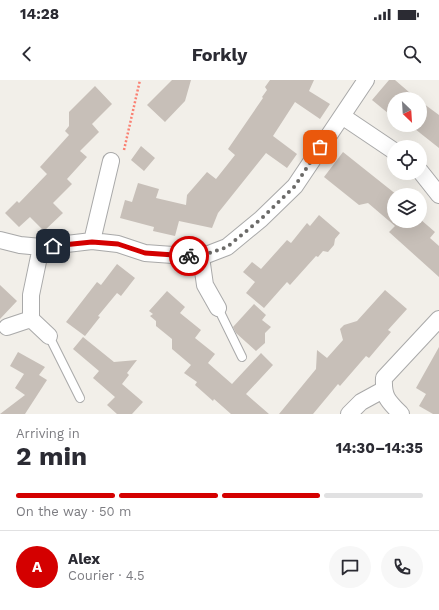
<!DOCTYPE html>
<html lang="en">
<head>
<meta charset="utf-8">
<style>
  :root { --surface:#fff; --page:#f7f7f7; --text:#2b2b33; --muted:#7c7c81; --line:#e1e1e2; --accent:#d40000 }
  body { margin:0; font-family:"Work Sans",sans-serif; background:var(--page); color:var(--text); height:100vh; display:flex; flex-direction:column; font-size:15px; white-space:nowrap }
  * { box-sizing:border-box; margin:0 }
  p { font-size:13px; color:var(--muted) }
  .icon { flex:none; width:22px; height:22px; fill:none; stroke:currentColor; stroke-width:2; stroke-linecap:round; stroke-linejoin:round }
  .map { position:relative; height:334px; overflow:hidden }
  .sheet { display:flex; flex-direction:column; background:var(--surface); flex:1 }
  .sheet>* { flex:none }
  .needle { width:26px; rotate:155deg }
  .tools { position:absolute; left:387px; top:12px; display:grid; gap:8px }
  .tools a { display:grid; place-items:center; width:40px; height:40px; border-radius:50%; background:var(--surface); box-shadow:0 4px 16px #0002; font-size:20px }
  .pin { position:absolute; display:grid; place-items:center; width:34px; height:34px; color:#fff; margin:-17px; border-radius:8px; box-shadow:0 2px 6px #0006 }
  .courier { position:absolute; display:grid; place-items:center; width:40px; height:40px; margin:-20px; border:3px solid #d40000; border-radius:50%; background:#fff; color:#222; box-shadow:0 1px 5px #0007 }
  .headline em { font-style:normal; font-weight:700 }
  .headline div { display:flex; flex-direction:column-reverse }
  .headline { display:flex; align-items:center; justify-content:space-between; height:68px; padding:0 16px }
  h1 { font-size:26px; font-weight:700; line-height:30px }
  .bar { display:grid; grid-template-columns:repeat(4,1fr); gap:6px 4px; align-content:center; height:48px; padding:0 16px }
  .bar i { height:5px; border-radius:3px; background:var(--line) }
  .bar .on { background:var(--accent) }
  .bar p { grid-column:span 4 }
  .line { display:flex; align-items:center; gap:10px; padding:0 16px; border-top:1px solid var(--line) }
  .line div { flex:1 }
  .round { display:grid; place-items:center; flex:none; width:42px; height:42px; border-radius:21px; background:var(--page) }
  .status { display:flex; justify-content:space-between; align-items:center; height:28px; padding:0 20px; background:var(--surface); direction:ltr }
  .status svg { height:11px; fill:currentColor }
  header { display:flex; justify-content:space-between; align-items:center; height:52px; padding:0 16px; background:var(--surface); font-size:18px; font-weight:700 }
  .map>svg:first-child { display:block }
  .building { fill:#c7bfb8 }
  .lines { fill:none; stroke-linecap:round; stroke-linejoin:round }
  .service-casing { stroke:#a9a9a9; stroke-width:10 }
  .minor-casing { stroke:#a9a9a9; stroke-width:18 }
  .path { stroke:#fa8072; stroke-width:2.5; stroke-dasharray:2 2; stroke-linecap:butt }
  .service { stroke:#fff; stroke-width:8 }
  .minor { stroke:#fff; stroke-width:16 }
  .done { stroke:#6b6a68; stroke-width:4; stroke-dasharray:0 7.2 }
  .route { stroke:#d40000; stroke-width:5 }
</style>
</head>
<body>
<div class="status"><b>14:28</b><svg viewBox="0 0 49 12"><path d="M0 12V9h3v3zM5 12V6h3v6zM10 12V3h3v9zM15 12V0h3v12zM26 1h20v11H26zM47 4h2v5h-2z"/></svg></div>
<header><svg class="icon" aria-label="back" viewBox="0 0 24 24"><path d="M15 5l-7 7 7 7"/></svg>Forkly<svg class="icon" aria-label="search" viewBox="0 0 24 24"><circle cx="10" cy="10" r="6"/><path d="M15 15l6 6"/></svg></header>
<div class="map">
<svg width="439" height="334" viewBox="0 0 439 334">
  <rect width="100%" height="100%" fill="#f2efe9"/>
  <path class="building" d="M172 0H191L185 21 165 42 147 25Z
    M270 0H314L309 11 330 24 320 39 295 22 273 56 297 74 287 88 266 73 218 133 212 148 179 141 175 156 153 151 154 147 120 138 125 120 132 122 138 103 159 109 156 118 186 125 187 115 207 92 216 99 235 75 228 69 263 18 262 17 267 10 265 7Z
    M389 0H395L417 19H394V38L372 20Z
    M95 6 112 24 92 44 99 52 80 71 87 77 67 99 72 104 53 123 63 133 44 151 30 137 19 147 5 133 17 121 19 123 47 94 40 87 69 55 65 51 69 46V32Z
    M420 21 439 35V68L410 45H420Z
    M141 66 155 78 144 91 131 80Z
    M343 72 397 115H392L394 116V141H420V139L435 152 430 158 439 166V197L389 152 395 146 368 123 359 125 324 97Z
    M319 135 340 153 335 159 334 165 328 172 323 171 318 177 316 176 290 205 287 202 264 228 246 213 255 202 243 192 252 182 261 189 287 160 291 163 307 143 310 146Z
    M117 184 135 198 121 216 117 213 98 236 100 237 85 256 66 242 97 202 101 205Z
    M0 205 17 221 0 239Z
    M385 210 407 229 388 250 391 252 369 278 366 276 340 306 338 304 313 334H279L316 289 317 270 327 278 343 260 340 249 344 245 357 241Z
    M167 211 185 227 180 233 201 250 195 258 215 274 208 283 232 304 261 273 273 285 246 314 269 334H231L214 319 213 321 195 305 197 302 184 293 191 285 172 269V259L156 246V241L150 236 153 234 149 231Z
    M254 224 266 235 262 240 271 247 265 253V263L256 271 236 253 233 247Z
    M83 257 114 282 137 280 127 293 129 295 122 304 143 322 132 334H117L107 325 115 317 93 298 99 291 73 269Z
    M439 267V334H433L419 326 426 314 416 308Z
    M18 272 45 287 39 295 47 300 25 334H0L25 315 15 308 24 294 10 286Z"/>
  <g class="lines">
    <defs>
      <path id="service" d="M218 228 242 277
        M49 256 80 318"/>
      <path id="minor" d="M342 36 394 71
        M420 91 439 115
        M0 160 20 165 41 167 92 161 118 164 145 173 201 177 227 167 261 139 295 106 366 0
        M92 161 111 81
        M41 167 31 215V239L49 256
        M201 177 205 205 218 228
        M7 247 31 239
        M349 334 361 322 383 310
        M401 334C388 321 383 317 384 298L439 239"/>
    </defs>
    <use href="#service" class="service-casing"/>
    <use href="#minor" class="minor-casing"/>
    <path class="path" d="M124 70 140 0"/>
    <use href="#service" class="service"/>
    <use href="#minor" class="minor"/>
  </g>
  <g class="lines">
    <path class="done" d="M189 176H201L227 167 261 139 295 106 320 67"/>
    <path class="route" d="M53 166 92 162 118 164 145 173 189 176"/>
  </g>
</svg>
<div class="tools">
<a><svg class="needle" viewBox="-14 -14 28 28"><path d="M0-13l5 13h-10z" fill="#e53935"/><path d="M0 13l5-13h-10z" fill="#7c7c81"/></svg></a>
<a><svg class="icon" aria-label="locate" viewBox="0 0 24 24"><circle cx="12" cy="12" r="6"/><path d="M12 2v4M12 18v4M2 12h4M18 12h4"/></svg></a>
<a><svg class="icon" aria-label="layers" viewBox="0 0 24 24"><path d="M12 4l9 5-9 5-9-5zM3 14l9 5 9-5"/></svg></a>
</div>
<div class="pin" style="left:320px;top:67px;background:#ea580c"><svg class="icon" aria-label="bag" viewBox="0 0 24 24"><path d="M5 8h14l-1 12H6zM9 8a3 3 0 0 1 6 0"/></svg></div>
<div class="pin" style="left:53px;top:166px;background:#1f2937"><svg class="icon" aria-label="home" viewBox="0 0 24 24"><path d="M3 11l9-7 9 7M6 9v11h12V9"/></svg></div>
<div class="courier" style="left:189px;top:176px"><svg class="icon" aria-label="bike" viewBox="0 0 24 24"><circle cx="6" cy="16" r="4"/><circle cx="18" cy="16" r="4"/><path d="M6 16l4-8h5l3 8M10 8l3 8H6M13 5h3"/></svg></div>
</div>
<section class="sheet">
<div class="headline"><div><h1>2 min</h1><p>Arriving in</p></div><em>14:30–14:35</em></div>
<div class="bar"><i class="on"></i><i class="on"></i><i class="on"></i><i></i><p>On the way · 50 m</p></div>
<div class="line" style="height:72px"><b class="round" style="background:var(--accent);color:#fff">A</b><div><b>Alex</b><p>Courier · 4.5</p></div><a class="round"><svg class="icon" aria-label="chat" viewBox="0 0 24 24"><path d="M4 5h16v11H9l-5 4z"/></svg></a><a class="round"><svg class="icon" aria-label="phone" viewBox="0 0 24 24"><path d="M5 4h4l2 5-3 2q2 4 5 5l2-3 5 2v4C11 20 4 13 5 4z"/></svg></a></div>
</section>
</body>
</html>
